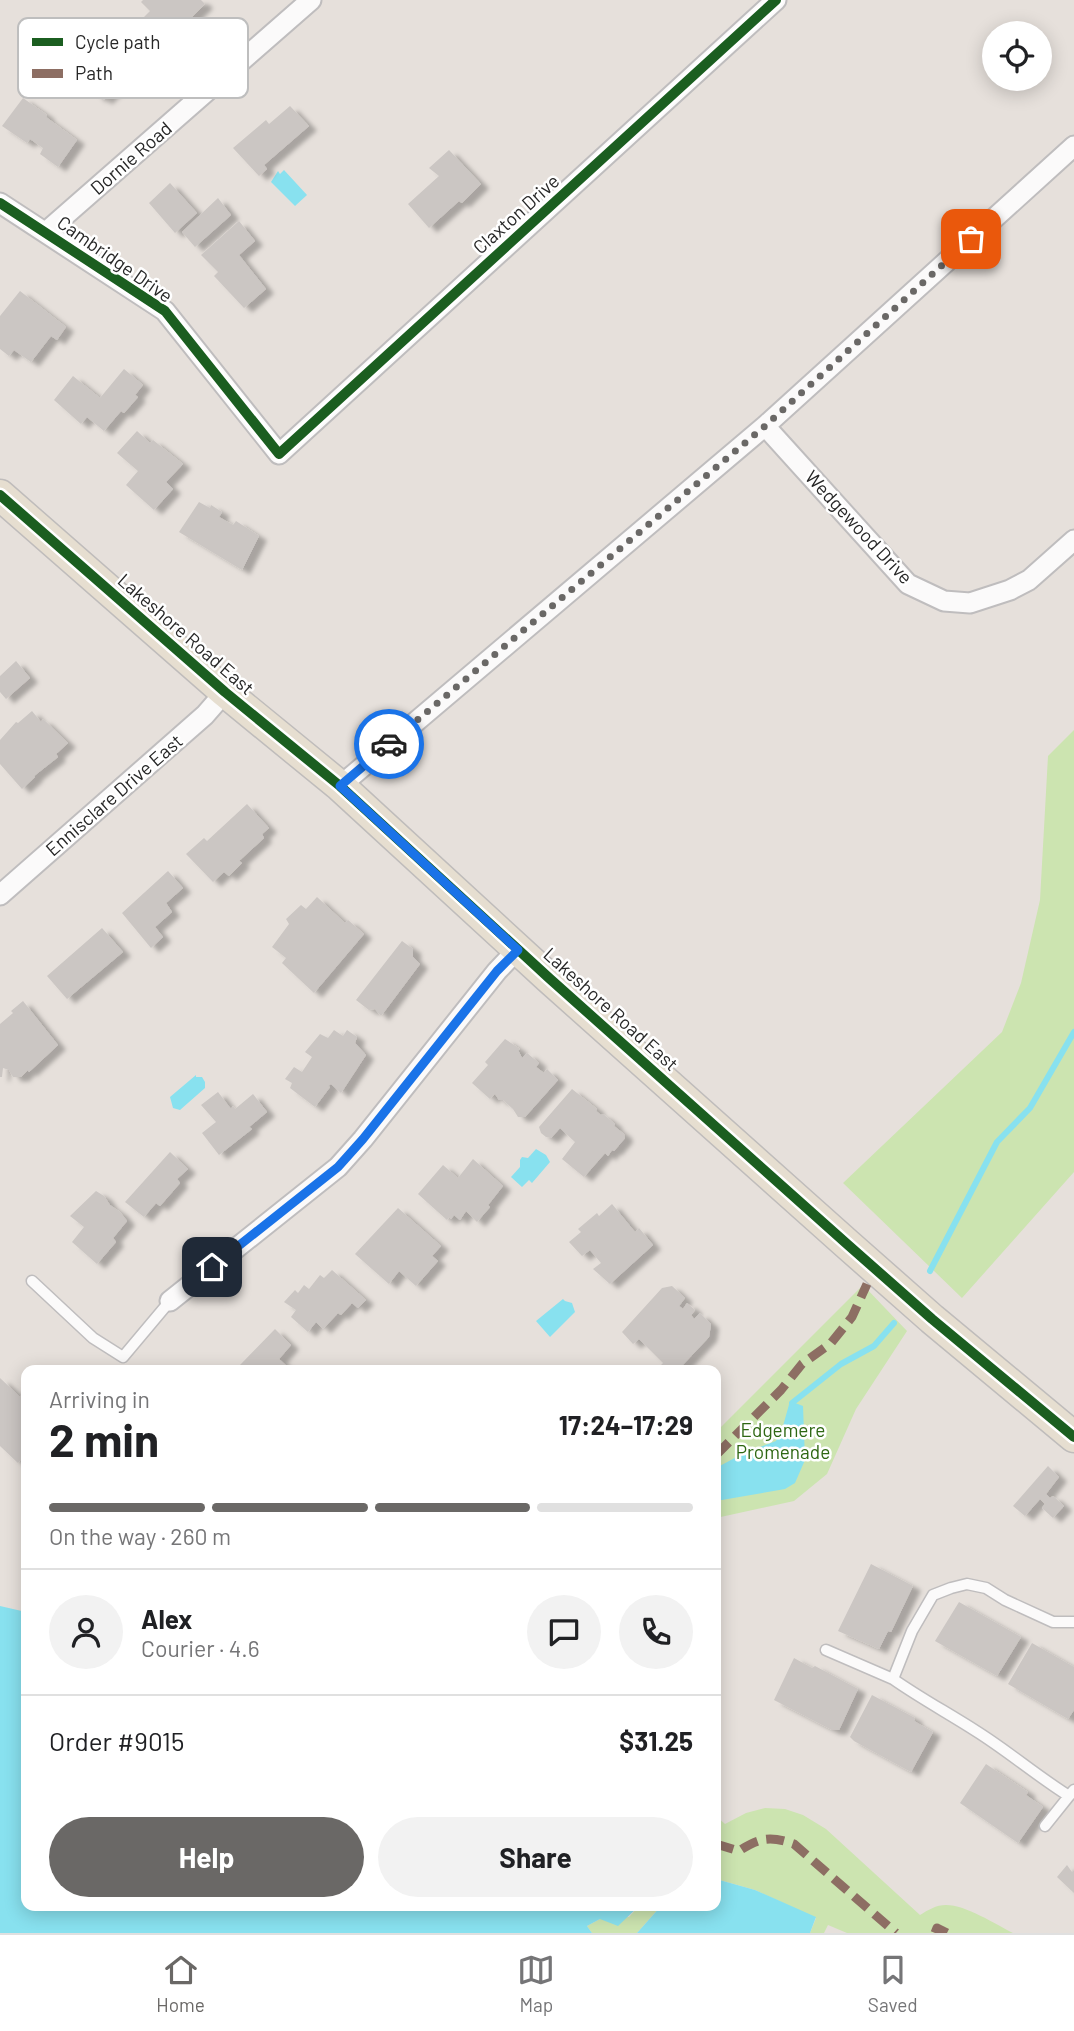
<!DOCTYPE html>
<html lang="en">
<head>
<meta charset="utf-8">
<style>
  :root { --surface:#fff; --page:#f2f2f2; --text:#202124; --muted:#757577; --line:#e0e0e0; --accent:#6a6866 }
  body { margin:0; font-family:Barlow,sans-serif; background:var(--page); color:var(--text); height:100vh; display:flex; flex-direction:column; font-size:26px; white-space:nowrap }
  * { box-sizing:border-box; margin:0 }
  p { font-size:23px; color:var(--muted) }
  .icon { flex:none; width:38px; height:38px; fill:none; stroke:currentColor; stroke-width:2; stroke-linecap:round; stroke-linejoin:round }
  .map { position:relative; flex:1; overflow:hidden }
  .sheet { position:absolute; left:21px; top:1365px; width:700px; height:546px; display:flex; flex-direction:column; background:var(--surface); border-radius:14px; box-shadow:0 4px 18px #0003 }
  .sheet>* { flex:none }
  .fabs { position:absolute; left:982px; top:21px; display:grid; gap:14px }
  .fabs a { display:grid; place-items:center; width:70px; height:70px; border-radius:50%; background:var(--surface); box-shadow:0 4px 18px #0003; font-size:35px }
  .pin { position:absolute; display:grid; place-items:center; width:60px; height:60px; color:#fff; margin:-30px; border-radius:14px; box-shadow:0 4px 10px #0006 }
  .courier { position:absolute; display:grid; place-items:center; width:70px; height:70px; margin:-35px; border:5px solid #1a73e8; border-radius:50%; background:#fff; color:#222; box-shadow:0 2px 9px #0007 }
  .overview em { font-style:normal; font-weight:700 }
  .overview div { display:flex; flex-direction:column-reverse }
  .overview { display:flex; align-items:center; justify-content:space-between; height:119px; padding:0 28px }
  h1 { font-size:46px; font-weight:700; line-height:52px }
  .bar { display:grid; grid-template-columns:repeat(4,1fr); gap:10px 7px; align-content:center; height:84px; padding:0 28px }
  .bar i { height:9px; border-radius:5px; background:var(--line) }
  .bar .current { background:var(--accent) }
  .bar p { grid-column:span 4 }
  .line { display:flex; align-items:center; gap:18px; padding:0 28px; border-top:2px solid var(--line) }
  .line div { flex:1 }
  .round { display:grid; place-items:center; flex:none; width:74px; height:74px; border-radius:37px; background:var(--page) }
  .button { display:flex; gap:14px; margin-top:auto; padding:14px 28px }
  .button a { flex:1; height:80px; border-radius:42px; background:var(--accent); color:#fff; font-size:28px; font-weight:700; line-height:80px; text-align:center }
  .button a+a { background:var(--page); color:var(--text) }
  .tabs { display:flex; justify-content:space-around; align-items:center; height:98px; border-top:2px solid var(--line); background:var(--surface); font-size:19px; color:var(--muted) }
  .tabs a { display:grid; justify-items:center; gap:4px }
  .tabs .current { color:var(--accent) }
  .map>svg:first-child { display:block }
  .green { fill:#cce4b0 }
  .water { fill:#88e1ef }
  .lines { fill:none; stroke-linecap:round; stroke-linejoin:round }
  .stream { stroke:#88e1ef; stroke-width:6 }
  .building { fill:#cbc6c3; filter:url(#shadow) }
  .service-casing { stroke:#bfbdbe; stroke-width:13 }
  .minor-casing { stroke:#bfbdbe; stroke-width:23 }
  .primary-casing { stroke:#bfbcbb; stroke-width:33 }
  .service { stroke:#fbfafa; stroke-width:10 }
  .minor { stroke:#fbfafa; stroke-width:19 }
  .primary { stroke:#e6ded0; stroke-width:30 }
  .quiet { stroke:#8d6e63; stroke-width:9; stroke-dasharray:18 9; stroke-linecap:butt }
  .cycleway-casing { stroke:#fff; stroke-width:15 }
  .cycleway { stroke:#1b5e20; stroke-width:10 }
  .done { stroke:#6a6866; stroke-width:7; stroke-dasharray:0 12.6 }
  .route { stroke:#1a73e8; stroke-width:9 }
  .labels { text-anchor:middle; stroke-width:5; stroke-linejoin:round; paint-order:stroke }
  .street-label { font-size:19px; fill:#272727; stroke:#fff }
  .park-label { font-size:19px; fill:#2e6713; stroke:#fff }
  .key { fill:#fff; stroke:#bebebe; stroke-width:2 }
  .key-label { font-size:19px; fill:#272727 }
</style>
</head>
<body>
<div class="map">
<svg width="1074" height="1933" viewBox="0 0 1074 1933">
  <defs>
    <filter id="shadow"><feDropShadow dx="8" dy="4.5" stdDeviation="2" flood-color="#0004"/></filter>
  </defs>
  <rect width="100%" height="100%" fill="#e6e0db"/>
  <path class="green" d="M1074 730V1172L962 1298 843 1183 1002 1032 1021 983 1040 900 1048 756Z
    M863 1285 907 1331 856 1409 827 1474 794 1501 716 1518V1432Z
    M765 1808 785 1809 803 1815 826 1829 920 1915C928 1910 936 1905 946 1905 966 1905 995 1924 1013 1933H847L828 1925 824 1933H810L816 1918 755 1890 716 1879V1816L725 1824 746 1813Z
    M639 1906H661L637 1933H592L587 1926 600 1919 629 1917Z"/>
  <path class="water" d="M284 170 307 195 295 206 271 182 278 171 280 174Z
    M196 1075V1077H202L205 1082V1088L180 1110 173 1108 170 1097Z
    M536 1149 546 1155 550 1162 532 1183 529 1180 522 1187 511 1177 520 1167V1160L522 1157 528 1158Z
    M563 1299 565 1301 572 1303 575 1312 550 1337 536 1321Z
    M790 1401 803 1406 805 1460 795 1483 785 1489 716 1501V1468L744 1453 776 1441 783 1426Z
    M0 1606 26 1612V1906H639L618 1926 600 1919 587 1926 592 1933H0Z
    M716 1879 755 1890 816 1917 810 1933H637L661 1906H716Z"/>
  <g class="lines">
    <path class="stream" d="M930 1271 997 1142 1030 1108 1074 1032
      M792 1407V1403L841 1364 874 1346 894 1323"/>
  </g>
  <path class="building" d="M143 0H201L205 4 191 18 195 23 185 34 181 31 156 52 133 28 150 11 141 2Z
    M112 28 120 38 124 36 146 62 104 100 100 96 98 98 79 76 92 66 90 63 97 57 88 47Z
    M23 98 47 115 46 117 77 140 58 167 40 154 43 148 30 139 27 143 2 126Z
    M290 106 309 126 264 165 267 169 259 176 233 148 266 120 269 124Z
    M449 150 481 184 462 203 459 201 429 228 408 204 439 176 429 168Z
    M170 183 197 213 175 233 149 203Z
    M218 198 231 215 195 247 182 232Z
    M239 221 255 241 239 255 266 289 244 308 214 276 218 272 201 255Z
    M20 291 66 327 57 340 51 336 31 362 14 350 9 356 0 349V316Z
    M124 369 143 385 135 395 138 397 124 413 121 411 104 431 87 417 81 424 54 400 73 376 100 398Z
    M137 431 150 443 153 440 183 464 166 482 173 489 154 510 126 485 138 471 117 453Z
    M199 502 210 508 211 505 222 512 219 517 233 525 236 521 259 536 242 570 179 532Z
    M16 661 30 678 6 699 0 692V676Z
    M32 711 41 722 43 719 68 743 56 754 58 757 34 776 35 777 22 789 0 764V740L16 722 18 723Z
    M247 804 269 828 262 834 264 838 239 861 242 863 229 876 224 872 213 882 186 854 204 838 207 841Z
    M168 871 183 888 166 903 172 912 155 927 163 937 151 948 122 913Z
    M317 897 345 923 348 920 364 934 314 993 282 963 286 958 272 947 289 924 286 919 301 905 306 909Z
    M102 928 123 952 67 999 47 976Z
    M402 941 413 949V957L420 964 381 1016 375 1009 369 1010 356 1000Z
    M23 1001 58 1045 29 1072 28 1070 21 1077H13L9 1070 3 1068 2 1077H0V1024L13 1013 11 1011Z
    M334 1030 343 1036 347 1030 357 1037 355 1043 366 1055 341 1093 331 1084 328 1086 330 1087 315 1107 290 1088 292 1083 285 1079 294 1067 302 1072 312 1057 305 1052 320 1034 328 1038Z
    M505 1039 520 1049 518 1050 522 1058 527 1053 539 1063 536 1067 544 1073 547 1069 558 1080 525 1117H518L513 1109 503 1100H499L495 1094 490 1099 472 1083 488 1065 485 1062Z
    M572 1089 597 1109 596 1111 601 1115 603 1114 615 1124 614 1126 624 1134 625 1138 614 1151 612 1150 608 1156 605 1153 584 1177 562 1159 575 1142 560 1128 551 1138 546 1137 541 1133 539 1127Z
    M218 1092 231 1109 233 1106 235 1109 253 1094 267 1112 249 1127 252 1129 219 1155 202 1133 216 1122 201 1105Z
    M170 1152 188 1169 177 1179 180 1183 160 1206 156 1203 144 1217 125 1202Z
    M473 1159 503 1186 488 1205 490 1207 477 1222 466 1211 460 1220 454 1215 451 1219 449 1217 447 1220 418 1194 443 1165 458 1178Z
    M96 1191 104 1196 110 1205 120 1212 127 1221 113 1238 116 1242 97 1264 72 1242 84 1227 70 1216Z
    M612 1204 635 1232 639 1228 653 1245 610 1284 593 1269 601 1263 590 1250 582 1256 569 1242 581 1232 578 1229 597 1213 599 1216Z
    M398 1208 441 1246 432 1256 438 1261 416 1286 399 1271 389 1284 355 1254Z
    M332 1270 366 1300 358 1308 352 1303 341 1315 338 1313 323 1329 316 1322 308 1332 291 1317 296 1310 284 1302 295 1290 298 1293 304 1285 309 1289 320 1275 324 1278Z
    M672 1286 685 1298 679 1306 683 1309 687 1303 695 1310 691 1315 694 1319 700 1313 711 1324 709 1337 678 1370H656L663 1363 639 1339 633 1344 622 1332 662 1288Z
    M275 1329 291 1345 279 1359 291 1370H246L240 1365Z
    M0 1378 20 1397 26 1390V1453L18 1463 0 1446Z
    M1048 1466 1059 1477 1046 1494 1050 1498 1053 1496 1064 1506 1053 1518 1042 1508 1045 1504 1040 1499 1025 1516 1013 1506Z
    M871 1564 913 1586 891 1632 888 1631 879 1649 838 1631Z
    M959 1602 1021 1637 997 1676 935 1641Z
    M1032 1643 1074 1667V1710L1068 1719 1008 1684Z
    M794 1658 812 1668 815 1666 858 1689 839 1730H832L774 1700Z
    M872 1695 915 1718 914 1721 933 1732 911 1772 854 1741 850 1737Z
    M986 1764 1028 1792 1026 1795 1043 1807 1018 1843 960 1803Z
    M1067 1865 1072 1872 1074 1870V1893L1057 1877Z"/>
  <g class="lines">
    <defs>
      <path id="service" d="M32 1281 93 1338 123 1357 170 1301
        M1074 1622H1053L1005 1600 986 1588 967 1584 951 1588 933 1595 912 1631 893 1679C920 1698 948 1713 976 1731 1008 1751 1037 1776 1069 1796L1074 1790
        M826 1650 893 1679
        M1045 1826 1069 1796"/>
      <path id="minor" d="M0 203 165 311 279 454 776 0
        M46 232 311 0
        M765 426 908 584 944 601 970 603 1010 590 1029 580 1074 540
        M340 786 765 426 1074 146
        M0 895 205 715 225 692
        M170 1301 338 1167 363 1139 497 971 518 949"/>
      <path id="primary" d="M0 495 225 692 340 786 549 978 847 1244 932 1319 1074 1437"/>
    </defs>
    <use href="#service" class="service-casing"/>
    <use href="#minor" class="minor-casing"/>
    <use href="#primary" class="primary-casing"/>
    <use href="#service" class="service"/>
    <use href="#minor" class="minor"/>
    <use href="#primary" class="primary"/>
    <path class="quiet" d="M716 1455 781 1390 802 1364 831 1343 852 1317 867 1284
      M716 1844 739 1851C760 1837 771 1836 794 1844L896 1933
      M935 1933 937 1928 947 1933"/>
    <defs>
      <path id="cycleway" d="M0 203 165 311 279 454 776 0
        M0 495 225 692 340 786 549 978 847 1244 932 1319 1074 1437"/>
    </defs>
    <use href="#cycleway" class="cycleway-casing"/>
    <use href="#cycleway" class="cycleway"/>
  </g>
  <g class="lines">
    <path class="done" d="M389 744 765 426 971 239"/>
    <path class="route" d="M212 1267 338 1167 363 1139 497 971 518 950 340 786 389 744"/>
  </g>
  <g class="labels">
    <g class="street-label">
      <text transform="translate(131 158) rotate(-41)" y="7">Dornie Road</text>
      <text transform="translate(516 214) rotate(-42)" y="7">Claxton Drive</text>
      <text transform="translate(115 259) rotate(35)" y="7">Cambridge Drive</text>
      <text transform="translate(859 527) rotate(47)" y="7">Wedgewood Drive</text>
      <text transform="translate(186 634) rotate(41)" y="7">Lakeshore Road East</text>
      <text transform="translate(114 795) rotate(-41)" y="7">Ennisclare Drive East</text>
      <text transform="translate(611 1009) rotate(42)" y="7">Lakeshore Road East</text>
    </g>
    <g class="park-label">
      <text x="783" y="1437">Edgemere<tspan x="783" dy="22">Promenade</tspan></text>
    </g>
  </g>
  <rect x="18" y="18" width="230" height="80" rx="10" class="key"/>
  <rect x="32" y="38" width="31" height="8" fill="#1b5e20"/>
  <rect x="32" y="69" width="31" height="9" fill="#8d6e63"/>
  <g class="key-label">
    <text x="75" y="49">Cycle path</text>
    <text x="75" y="80">Path</text>
  </g>
</svg>
<div class="fabs">
<a><svg class="icon" aria-label="locate" viewBox="0 0 24 24"><circle cx="12" cy="12" r="6"/><path d="M12 2v4M12 18v4M2 12h4M18 12h4"/></svg></a>
</div>
<div class="pin" style="left:971px;top:239px;background:#ea580c"><svg class="icon" aria-label="bag" viewBox="0 0 24 24"><path d="M5 8h14l-1 12H6zM9 8a3 3 0 0 1 6 0"/></svg></div>
<div class="pin" style="left:212px;top:1267px;background:#1f2937"><svg class="icon" aria-label="home" viewBox="0 0 24 24"><path d="M3 11l9-7 9 7M6 9v11h12V9"/></svg></div>
<div class="courier" style="left:389px;top:744px"><svg class="icon" aria-label="car" viewBox="0 0 24 24"><path d="M5 17H2v-5l4-1 3-4h7l3 4 3 1v5h-3M9 17h6M6 11h13"/><circle cx="7" cy="17" r="2"/><circle cx="17" cy="17" r="2"/></svg></div>
<section class="sheet">
<div class="overview"><div><h1>2 min</h1><p>Arriving in</p></div><em>17:24–17:29</em></div>
<div class="bar"><i class="current"></i><i class="current"></i><i class="current"></i><i></i><p>On the way · 260 m</p></div>
<div class="line" style="height:126px"><a class="round"><svg class="icon" aria-label="person" viewBox="0 0 24 24"><circle cx="12" cy="8" r="4"/><path d="M4 21q1-7 8-7t8 7"/></svg></a><div><b>Alex</b><p>Courier · 4.6</p></div><a class="round"><svg class="icon" aria-label="chat" viewBox="0 0 24 24"><path d="M4 5h16v11H9l-5 4z"/></svg></a><a class="round"><svg class="icon" aria-label="phone" viewBox="0 0 24 24"><path d="M5 4h4l2 5-3 2q2 4 5 5l2-3 5 2v4C11 20 4 13 5 4z"/></svg></a></div>
<div class="line" style="height:91px"><div>Order #9015</div><b>$31.25</b></div>
<div class="button"><a>Help</a><a>Share</a></div>
</section>
</div>
<nav class="tabs">
<a class="current"><svg class="icon" aria-label="home" viewBox="0 0 24 24"><path d="M3 11l9-7 9 7M6 9v11h12V9"/></svg>Home</a>
<a><svg class="icon" aria-label="map" viewBox="0 0 24 24"><path d="M3 6l6-2 6 2 6-2v14l-6 2-6-2-6 2zM9 4v14M15 6v14"/></svg>Map</a>
<a><svg class="icon" aria-label="saved" viewBox="0 0 24 24"><path d="M7 4h10v16l-5-4-5 4z"/></svg>Saved</a>
</nav>
</body>
</html>
